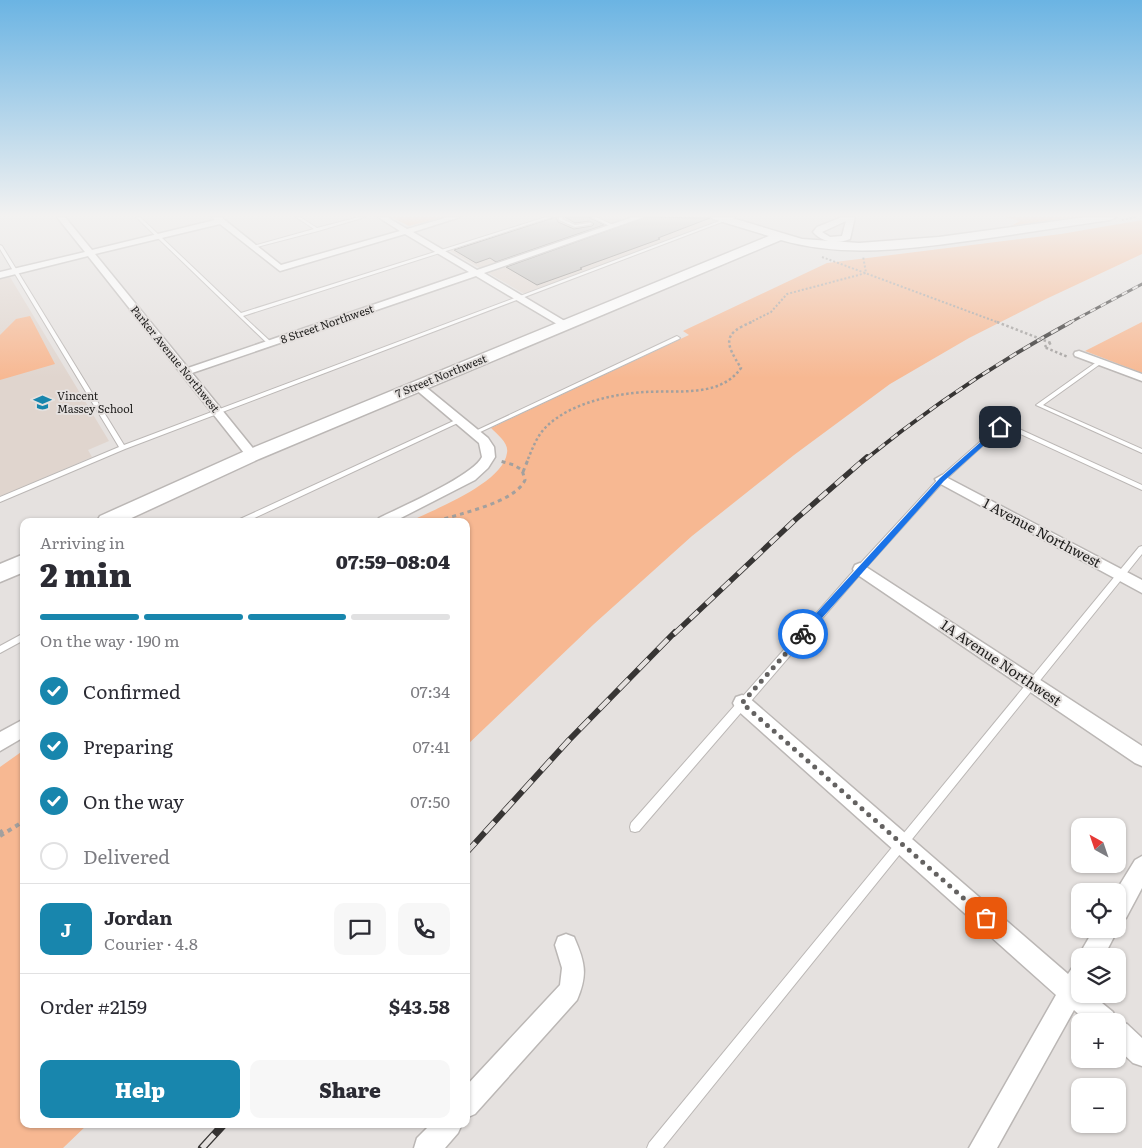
<!DOCTYPE html>
<html lang="en">
<head>
<meta charset="utf-8">
<style>
  :root { --surface:#fff; --page:#f7f7f7; --text:#2b2b33; --muted:#7c7c81; --line:#e1e1e2; --accent:#1886ad }
  body { margin:0; font-family:Literata,serif; background:var(--page); color:var(--text); height:100vh; display:flex; flex-direction:column; font-size:19px; white-space:nowrap }
  * { box-sizing:border-box; margin:0 }
  p { font-size:16px; color:var(--muted) }
  .icon { flex:none; width:28px; height:28px; fill:none; stroke:currentColor; stroke-width:2; stroke-linecap:round; stroke-linejoin:round }
  .map { position:relative; flex:1; overflow:hidden }
  .drawer { position:absolute; left:20px; top:518px; width:450px; height:610px; display:flex; flex-direction:column; background:var(--surface); border-radius:10px; box-shadow:0 1px 4px #0004 }
  .drawer>* { flex:none }
  .needle { width:32px; rotate:320deg }
  .fabs { position:absolute; left:1071px; top:818px; display:grid; gap:10px }
  .fabs a { display:grid; place-items:center; width:55px; height:55px; border-radius:10px; background:var(--surface); box-shadow:0 1px 4px #0004; font-size:25px }
  .pin { position:absolute; display:grid; place-items:center; width:42px; height:42px; color:#fff; margin:-21px; border-radius:10px; box-shadow:0 2px 8px #0006 }
  .courier { position:absolute; display:grid; place-items:center; width:50px; height:50px; margin:-25px; border:4px solid #1a73e8; border-radius:50%; background:#fff; color:#222; box-shadow:0 1px 6px #0007 }
  .head em { font-style:normal; font-weight:800 }
  .head div { display:flex; flex-direction:column-reverse }
  .head { display:flex; align-items:center; justify-content:space-between; height:85px; padding:0 20px }
  h1 { font-size:32px; font-weight:800; line-height:38px }
  .bar { display:grid; grid-template-columns:repeat(4,1fr); gap:8px 5px; align-content:center; height:60px; padding:0 20px }
  .bar i { height:6px; border-radius:4px; background:var(--line) }
  .bar .current { background:var(--accent) }
  .bar p { grid-column:span 4 }
  .line { display:flex; align-items:center; gap:12px; padding:0 20px; border-top:1px solid var(--line) }
  .line div { flex:1 }
  .round { display:grid; place-items:center; flex:none; width:52px; height:52px; border-radius:10px; background:var(--page) }
  ol { padding:0 20px; list-style:none }
  li { display:flex; align-items:center; gap:15px; height:55px }
  li p { margin-inline-start:auto }
  li .icon { padding:5px; border-radius:50%; background:var(--accent); color:#fff; stroke-width:4 }
  li:last-child { color:var(--muted) }
  li i { width:28px; height:28px; border:2px solid var(--line); border-radius:50% }
  .cta { display:flex; gap:10px; margin-top:auto; padding:10px 20px }
  .cta a { flex:1; height:58px; border-radius:10px; background:var(--accent); color:#fff; font-size:20px; font-weight:800; line-height:58px; text-align:center }
  .cta a+a { background:var(--page); color:var(--text) }
  .map>svg:first-child { display:block }
  .built { fill:#e0d5ce }
  .green { fill:#f7b892 }
  .building { fill:#bcb9b6; stroke:#7c7976 }
  .lines { fill:none; stroke-linecap:round; stroke-linejoin:round }
  .lane-casing { stroke:#bbb7b5; stroke-width:2 }
  .street-casing { stroke:#bbb7b5; stroke-width:3 }
  .secondary-casing { stroke:#bbb7b5; stroke-width:3 }
  .path-far3 { stroke:#a3a09e; stroke-width:2; stroke-dasharray:2 2; stroke-linecap:butt }
  .path-far2 { stroke:#a3a09e; stroke-width:2.5; stroke-dasharray:2.5 2.5; stroke-linecap:butt }
  .path-far1 { stroke:#a3a09e; stroke-width:3; stroke-dasharray:4 4; stroke-linecap:butt }
  .path { stroke:#a3a09e; stroke-width:4; stroke-dasharray:4.5 4.5; stroke-linecap:butt }
  .lane { fill:#fff; fill-rule:evenodd }
  .street { fill:#fff; fill-rule:evenodd }
  .secondary { fill:#fff; fill-rule:evenodd }
  .rail-far4-casing { stroke:#373534; stroke-width:3 }
  .rail-far3-casing { stroke:#373534; stroke-width:4 }
  .rail-far2-casing { stroke:#373534; stroke-width:5.5 }
  .rail-far1-casing { stroke:#373534; stroke-width:6 }
  .rail-casing { stroke:#373534; stroke-width:8 }
  .rail-far4 { stroke:#e5e1df; stroke-width:2; stroke-dasharray:6; stroke-linecap:butt }
  .rail-far3 { stroke:#e5e1df; stroke-width:2.5; stroke-dasharray:8; stroke-linecap:butt }
  .rail-far2 { stroke:#e5e1df; stroke-width:4; stroke-dasharray:11; stroke-linecap:butt }
  .rail-far1 { stroke:#e5e1df; stroke-width:4.5; stroke-dasharray:14; stroke-linecap:butt }
  .rail { stroke:#e5e1df; stroke-width:5.5; stroke-dasharray:18; stroke-linecap:butt }
  .path-bridge-far1 { stroke:#a3a09e; stroke-width:2; stroke-dasharray:2 2; stroke-linecap:butt }
  .path-bridge { stroke:#a3a09e; stroke-width:2.5; stroke-dasharray:2.5 2.5; stroke-linecap:butt }
  .route { fill:#1a73e8 }
  .done { stroke:#646261; stroke-width:5; stroke-dasharray:0 9 }
  .labels { text-anchor:middle; stroke-width:4; stroke-linejoin:round; paint-order:stroke }
  .far-street-label { font-size:11px; fill:#1f1e1d; stroke:#e5e1df }
  .far-poi-label { font-size:11px; fill:#1f1e1d; stroke:#e5e1df; text-anchor:start }
  .street-label { font-size:14px; fill:#1f1e1d; stroke:#e5e1df }
</style>
</head>
<body>
<div class="map">
<svg width="1142" height="1148" viewBox="0 0 1142 1148">
  <rect width="100%" height="100%" fill="#e5e1df"/>
  <path class="built" d="M544 217H706L723 223 528 296 445 248Z
    M10 277 109 441 88 450 92 457 0 497V279Z"/>
  <path class="green" d="M391 217H443L409 226Z
    M1005 217H1073L1011 226 1020 221Z
    M1142 220V254L1046 299 969 338 890 384 794 455 692 536 594 624 466 746V521H411C435 509 503 483 507 453 509 443 498 435 491 428L689 335 683 331 827 263 1061 234Z
    M30 316 55 364 0 380V335L16 319Z
    M1142 322V373L1085 351Z
    M24 750V1124H88L63 1148H0V767Z"/>
  <path class="building" d="M556 217 558 222 574 229 592 226 594 224 590 221 575 223 565 217H589L604 225 496 262 490 258 476 263 454 250Z
    M646 217 710 218 658 238 660 239 580 268 582 269 537 285 506 267Z"/>
  <g class="lines">
    <defs>
      <path id="lane" d="M136 217H140L241 313 546 217H552L243 316 271 342V344L269 345Z
        M296 217H300L317 228 359 217H365L318 231 253 248V246L314 229Z
        M559 217H563L562 219 575 225 590 223 592 224 575 227 559 220Z
        M591 217H596L615 226 612 227Z
        M730 217H735L125 449 0 502V497L119 447 0 249V245L2 246 124 445Z
        M677 336 680 338 679 339 476 434H472L471 433Z
        M1098 361 1103 362 1043 405 1142 449V453L1036 405Z
        M460 418 463 420 462 421 248 521H239L240 519Z
        M1000 425 1017 428 1142 485V490L1014 431 1001 429 944 481 863 571 639 831 635 832 631 831 630 827 631 823 857 567 940 477 998 426Z
        M1142 546V554L663 1148H647L649 1143 1139 547Z
        M24 633V640L0 653V646Z"/>
      <path id="street" d="M57 217H65L92 250 215 220 212 217H221L281 265 400 231 378 217H387L407 229 448 217H460L413 232 477 270 633 217H644L484 273 568 323V327H562L476 276 192 373 256 452 258 455 256 458H248L88 256 0 278V272L85 252ZM220 224 280 271 405 234 469 272 188 368 95 254Z
        M842 217H855L850 239C837 244 823 243 813 232L817 227ZM846 221 842 236 830 237 822 232Z
        M1079 351 1142 374V381L1075 356 1074 354 1075 352Z
        M418 383 422 384 488 438 494 447 495 457 488 468 475 480 395 521H377L379 518C401 507 473 476 482 457L479 443 414 388 412 386 414 384Z
        M942 475 1142 580V593L937 482 935 479Z
        M860 563 1142 746V766L1135 763 855 573 853 569 855 565Z
        M742 695 748 697 1068 974 1072 968 1080 964V994H1091L1113 1012 1116 1021H1086L1074 1010 997 1148H969L1056 995 736 709 733 703 736 697Z
        M24 719V737L0 751V732Z
        M1142 856V888L1126 918 1118 921 1116 891 1135 860Z
        M1118 927V929L1104 956 1080 957 1083 948 1094 929Z
        M566 934 574 937C585 962 588 974 577 1000L475 1114 466 1118V1086L560 985 562 968 555 945 558 937Z
        M1117 1021H1118L1127 1024 1142 1038V1066L1133 1063 1118 1049Z
        M431 1124H462L458 1133 445 1148H414L417 1138Z"/>
      <path id="secondary" d="M711 217H729L802 239 859 243 939 237 1086 217H1116L1110 220C1067 226 1024 233 982 239 916 248 846 259 781 240L259 459 125 521H97L100 516 245 451 769 236 713 219Z
        M24 554V572L0 582V564Z"/>
    </defs>
    <use href="#lane" class="lane-casing"/>
    <use href="#street" class="street-casing"/>
    <use href="#secondary" class="secondary-casing"/>
    <path class="path-far3" d="M1122 220 1136 217
      M822 257 997 322
      M749 323 771 312 787 294 866 273 863 256"/>
    <path class="path-far2" d="M1051 343 1044 347 1068 357
      M528 459C533 447 538 434 547 426 571 403 613 394 645 392 677 390 720 398 741 368 726 344 721 334 752 322"/>
    <path class="path-far1" d="M523 472 529 457
      M437 521C459 514 516 502 525 480L522 470 514 465 500 461"/>
    <path class="path" d="M0 830 3 835
      M0 836 24 821"/>
    <use href="#lane" class="lane"/>
    <use href="#street" class="street"/>
    <use href="#secondary" class="secondary"/>
    <defs>
      <path id="rail-far4" d="M1069 323 1142 284"/>
      <path id="rail-far3" d="M866 459C930 407 999 361 1071 322"/>
      <path id="rail-far2" d="M674 634 796 519 867 457"/>
      <path id="rail-far1" d="M466 853 569 740 675 632"/>
      <path id="rail" d="M202 1148 224 1124"/>
    </defs>
    <use href="#rail-far4" class="rail-far4-casing"/>
    <use href="#rail-far3" class="rail-far3-casing"/>
    <use href="#rail-far2" class="rail-far2-casing"/>
    <use href="#rail-far1" class="rail-far1-casing"/>
    <use href="#rail" class="rail-casing"/>
    <use href="#rail-far4" class="rail-far4"/>
    <use href="#rail-far3" class="rail-far3"/>
    <use href="#rail-far2" class="rail-far2"/>
    <use href="#rail-far1" class="rail-far1"/>
    <use href="#rail" class="rail"/>
    <path class="path-bridge-far1" d="M997 322 1000 323"/>
    <path class="path-bridge" d="M997 322 1051 343"/>
  </g>
  <linearGradient id="sky" x2="0" y2="1"><stop stop-color="#6bb4e3"/><stop offset="0.57" stop-color="#f3f2f1"/><stop offset="1" stop-color="#f3f2f1" stop-opacity="0"/></linearGradient>
  <rect width="1142" height="378" fill="url(#sky)"/>
  <path class="route" d="M1000 425 1002 426V429L944 481 806 636H800V631L940 478Z"/>
  <g class="lines">
    <path class="done" d="M803 634 742 703 986 918"/>
  </g>
  <defs>
    <symbol id="school-bare" viewBox="-9 -9 18 18"><path d="M0-5L7-2L0 1L-7-2ZM-4 1L0 2.5L4 1V4Q0 6-4 4Z" fill="#1886ad" stroke="#e5e1df" stroke-width="2.5" paint-order="stroke"/></symbol>
  </defs>
  <g fill-rule="evenodd">
    <use href="#school-bare" x="30" y="390" width="25" height="25"/>
  </g>
  <g class="labels">
    <g class="far-street-label">
      <text transform="translate(327 324) rotate(-19)" y="4">8 Street Northwest</text>
      <text transform="translate(175 359) rotate(51)" y="4">Parker Avenue Northwest</text>
      <text transform="translate(441 376) rotate(-22)" y="4">7 Street Northwest</text>
    </g>
    <g class="far-poi-label">
      <text x="57" y="400">Vincent<tspan x="57" dy="13">Massey School</tspan></text>
    </g>
    <g class="street-label">
      <text transform="translate(1042 533) rotate(28)" y="5">1 Avenue Northwest</text>
      <text transform="translate(1001 663) rotate(34)" y="5">1A Avenue Northwest</text>
    </g>
  </g>
</svg>
<div class="fabs">
<a><svg class="needle" viewBox="-14 -14 28 28"><path d="M0-13l5 13h-10z" fill="#e53935"/><path d="M0 13l5-13h-10z" fill="#7c7c81"/></svg></a>
<a><svg class="icon" aria-label="locate" viewBox="0 0 24 24"><circle cx="12" cy="12" r="6"/><path d="M12 2v4M12 18v4M2 12h4M18 12h4"/></svg></a>
<a><svg class="icon" aria-label="layers" viewBox="0 0 24 24"><path d="M12 4l9 5-9 5-9-5zM3 14l9 5 9-5"/></svg></a>
<a>+</a>
<a>−</a>
</div>
<div class="pin" style="left:986px;top:918px;background:#ea580c"><svg class="icon" aria-label="bag" viewBox="0 0 24 24"><path d="M5 8h14l-1 12H6zM9 8a3 3 0 0 1 6 0"/></svg></div>
<div class="pin" style="left:1000px;top:427px;background:#1f2937"><svg class="icon" aria-label="home" viewBox="0 0 24 24"><path d="M3 11l9-7 9 7M6 9v11h12V9"/></svg></div>
<div class="courier" style="left:803px;top:634px"><svg class="icon" aria-label="bike" viewBox="0 0 24 24"><circle cx="6" cy="16" r="4"/><circle cx="18" cy="16" r="4"/><path d="M6 16l4-8h5l3 8M10 8l3 8H6M13 5h3"/></svg></div>
<section class="drawer">
<div class="head"><div><h1>2 min</h1><p>Arriving in</p></div><em>07:59–08:04</em></div>
<div class="bar"><i class="current"></i><i class="current"></i><i class="current"></i><i></i><p>On the way · 190 m</p></div>
<ol>
<li><svg class="icon" aria-label="check" viewBox="0 0 24 24"><path d="M5 12l5 5 9-10"/></svg>Confirmed<p>07:34</p></li>
<li><svg class="icon" aria-label="check" viewBox="0 0 24 24"><path d="M5 12l5 5 9-10"/></svg>Preparing<p>07:41</p></li>
<li><svg class="icon" aria-label="check" viewBox="0 0 24 24"><path d="M5 12l5 5 9-10"/></svg>On the way<p>07:50</p></li>
<li><i></i>Delivered</li>
</ol>
<div class="line" style="height:90px"><b class="round" style="background:var(--accent);color:#fff">J</b><div><b>Jordan</b><p>Courier · 4.8</p></div><a class="round"><svg class="icon" aria-label="chat" viewBox="0 0 24 24"><path d="M4 5h16v11H9l-5 4z"/></svg></a><a class="round"><svg class="icon" aria-label="phone" viewBox="0 0 24 24"><path d="M5 4h4l2 5-3 2q2 4 5 5l2-3 5 2v4C11 20 4 13 5 4z"/></svg></a></div>
<div class="line" style="height:65px"><div>Order #2159</div><b>$43.58</b></div>
<div class="cta"><a>Help</a><a>Share</a></div>
</section>
</div>
</body>
</html>
